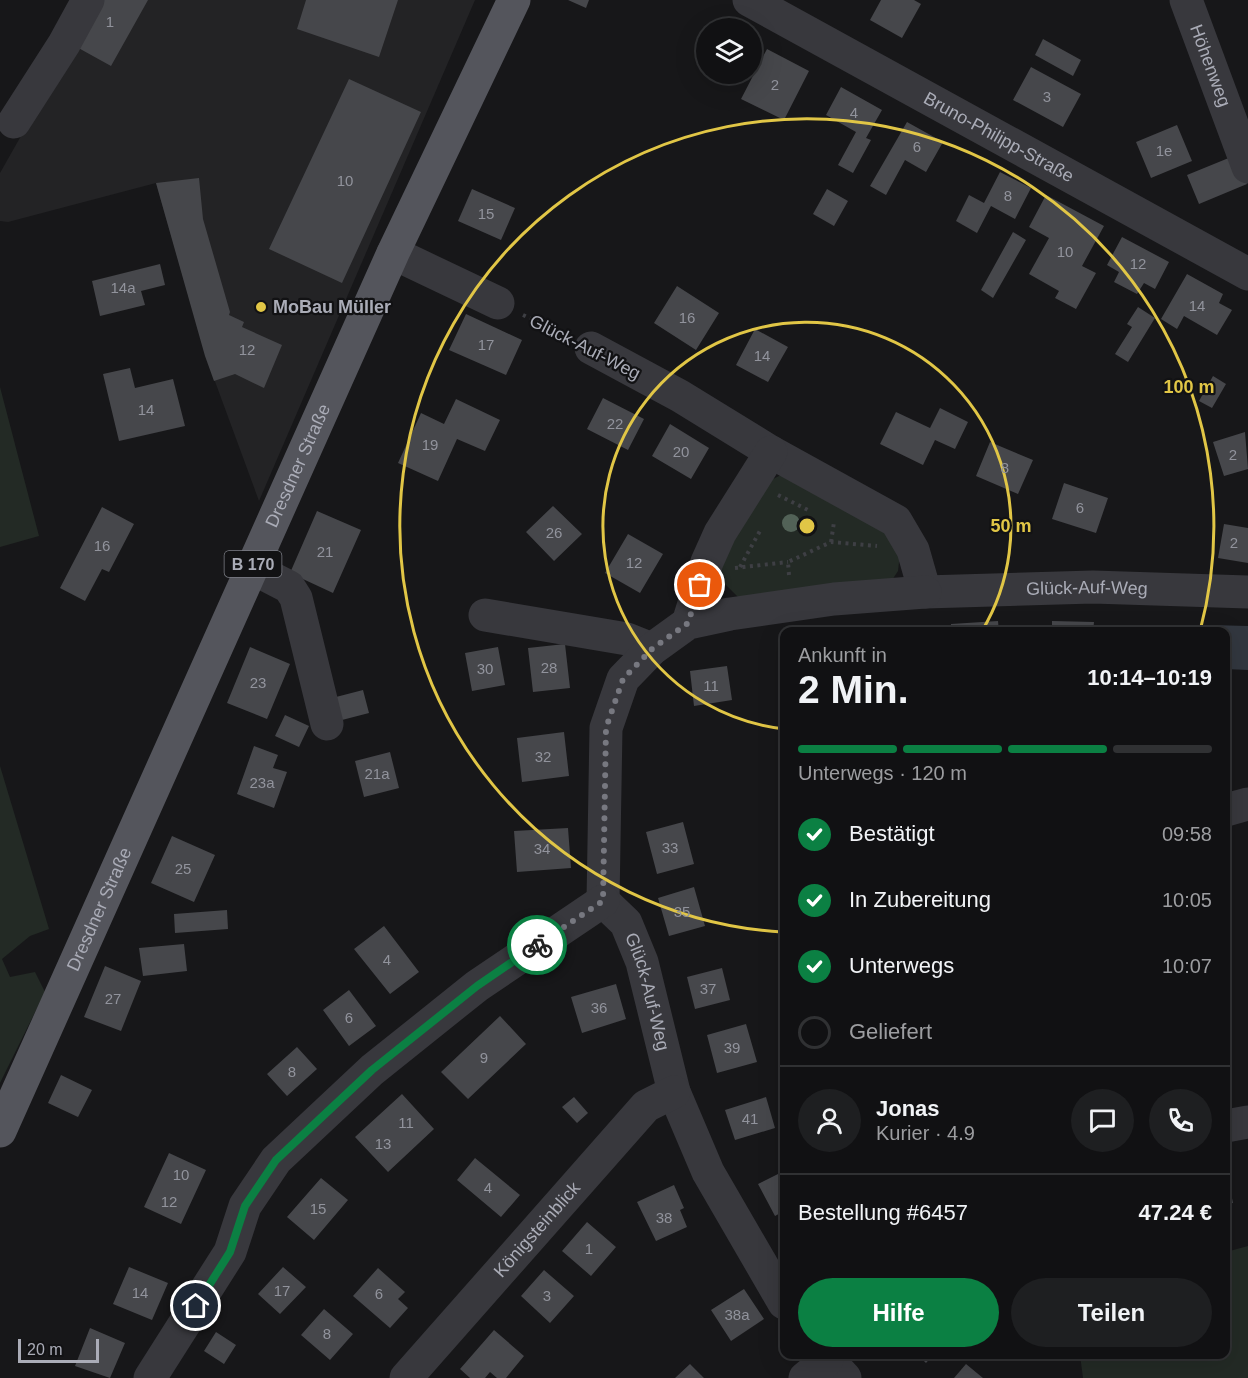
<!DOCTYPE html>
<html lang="de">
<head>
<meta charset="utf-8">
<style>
  :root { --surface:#111113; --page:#1e1f21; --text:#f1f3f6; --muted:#9c9da0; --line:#303133; --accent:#0b8043 }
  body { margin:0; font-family:Helvetica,sans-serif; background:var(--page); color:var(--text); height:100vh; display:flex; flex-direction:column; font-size:22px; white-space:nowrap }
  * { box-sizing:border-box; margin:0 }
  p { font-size:20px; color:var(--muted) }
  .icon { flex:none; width:33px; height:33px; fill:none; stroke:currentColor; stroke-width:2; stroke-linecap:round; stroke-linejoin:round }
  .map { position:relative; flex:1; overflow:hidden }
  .panel { position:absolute; left:780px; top:627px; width:450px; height:732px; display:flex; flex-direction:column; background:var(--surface); border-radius:12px; box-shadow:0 6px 24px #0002,0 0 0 2px var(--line) }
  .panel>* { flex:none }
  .controls { position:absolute; left:696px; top:18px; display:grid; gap:12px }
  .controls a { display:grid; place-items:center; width:66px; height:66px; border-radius:50%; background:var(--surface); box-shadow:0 6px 24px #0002,0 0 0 2px var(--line); font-size:30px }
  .scale { position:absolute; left:18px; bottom:15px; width:81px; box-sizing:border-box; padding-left:6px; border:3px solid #aaacb7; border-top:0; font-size:16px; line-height:21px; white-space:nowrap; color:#aaacb7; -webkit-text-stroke:4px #121214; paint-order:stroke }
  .pin { position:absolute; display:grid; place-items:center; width:51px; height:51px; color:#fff; margin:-26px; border:3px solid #fff; border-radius:50%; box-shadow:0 2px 6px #0007 }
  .courier { position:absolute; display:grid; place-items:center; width:60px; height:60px; margin:-30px; border:4px solid #0b8043; border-radius:50%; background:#fff; color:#222; box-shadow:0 2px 8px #0007 }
  .overview em { font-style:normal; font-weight:800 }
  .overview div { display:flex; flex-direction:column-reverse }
  .overview { display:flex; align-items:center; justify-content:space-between; height:102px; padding:0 18px }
  h1 { font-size:39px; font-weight:800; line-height:45px }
  .bar { display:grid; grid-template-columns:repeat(4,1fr); gap:9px 6px; align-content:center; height:72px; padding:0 18px }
  .bar i { height:8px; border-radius:4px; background:var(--line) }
  .bar .active { background:var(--accent) }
  .bar p { grid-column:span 4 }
  .line { display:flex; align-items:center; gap:15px; padding:0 18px; border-top:2px solid var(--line) }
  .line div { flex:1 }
  .round { display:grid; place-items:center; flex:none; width:63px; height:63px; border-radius:32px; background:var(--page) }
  ol { padding:0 18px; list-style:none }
  li { display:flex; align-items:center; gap:18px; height:66px }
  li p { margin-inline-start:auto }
  li .icon { padding:6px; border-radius:50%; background:var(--accent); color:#fff; stroke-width:4 }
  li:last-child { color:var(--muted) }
  li i { width:33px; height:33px; border:3px solid var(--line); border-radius:50% }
  .action { display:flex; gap:12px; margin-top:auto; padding:12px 18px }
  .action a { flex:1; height:69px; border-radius:36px; background:var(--accent); color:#fff; font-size:24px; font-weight:800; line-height:69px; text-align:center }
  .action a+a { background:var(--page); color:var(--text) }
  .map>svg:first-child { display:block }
  .built { fill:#232325 }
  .green { fill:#232a25 }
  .water { fill:#32373f }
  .building { fill:#46474b }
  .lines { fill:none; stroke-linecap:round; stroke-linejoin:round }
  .path { stroke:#3e3f44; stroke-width:4; stroke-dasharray:3 4.5; stroke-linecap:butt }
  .minor { stroke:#38383d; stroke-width:33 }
  .major { stroke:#54555c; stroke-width:33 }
  .tree { fill:#526257 }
  .done { stroke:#777880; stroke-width:6; stroke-dasharray:0 10.8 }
  .route { stroke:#0b8043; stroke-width:8 }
  .ring { fill:none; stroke:#e1c646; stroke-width:3 }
  .poi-dot { fill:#e1c646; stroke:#121214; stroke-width:2 }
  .labels { text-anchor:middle; stroke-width:4.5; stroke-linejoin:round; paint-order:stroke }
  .number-label { font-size:15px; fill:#91939c }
  .shield { fill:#121214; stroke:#7c7e86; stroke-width:1.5 }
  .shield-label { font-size:16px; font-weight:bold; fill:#aaacb7 }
  .street-label { font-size:18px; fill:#aaacb7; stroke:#121214 }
  .poi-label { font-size:18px; font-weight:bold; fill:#aaacb7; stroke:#121214; text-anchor:start }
  .centre { fill:#e1c646; stroke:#121214; stroke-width:3 }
  .ring-label { font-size:18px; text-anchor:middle; font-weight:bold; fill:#e1c646; stroke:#121214; stroke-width:4.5; stroke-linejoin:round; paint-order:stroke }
</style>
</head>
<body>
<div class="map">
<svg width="1248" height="1378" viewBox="0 0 1248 1378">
  <rect width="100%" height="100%" fill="#171719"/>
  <path class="built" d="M98 0H475L259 501 206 357 156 183 8 222 0 221V173Z"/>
  <path class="green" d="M0 387 39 536 0 547Z
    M783 474 879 521 901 544 898 571 892 580 738 597 718 577 723 553 763 484Z
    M0 766 49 929 30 936 2 959 10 977 35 972 45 992 0 1083Z
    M1248 1246V1378H1083L1080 1355 1226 1354V1252Z"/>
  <path class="water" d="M1210 625 1248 626V670L1226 669V632L1210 631Z"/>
  <path class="building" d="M98 0H148L111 66 73 45Z
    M306 0H398L379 57 297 29Z
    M568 0H589L586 8Z
    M881 0H914L921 4 902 38 870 20Z
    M1043 39 1081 60 1073 76 1035 55Z
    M767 49 809 71 784 120 741 99Z
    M1031 67 1081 94 1063 127 1013 100Z
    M349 79 421 112 342 283 269 249Z
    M841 87 882 110 866 138 871 140 853 173 838 165 856 132 826 115Z
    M907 122 943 142 926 172 905 160 886 195 870 186Z
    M1177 125 1192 161 1151 178 1136 142Z
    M1236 155 1247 184 1199 204 1187 175Z
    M1000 172 1031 188 1015 219 991 206 977 233 956 221 969 195 984 203Z
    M199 178 203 219 230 312 229 315 244 322 242 327 282 345 264 388 235 374 214 381 205 356 156 183Z
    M472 189 515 208 501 240 458 221Z
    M827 189 848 201 834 226 813 214Z
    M1046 195 1104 226 1082 266 1096 273 1076 309 1055 298 1059 291 1029 274 1049 238 1029 227Z
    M1013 232 1026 240 993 298 981 290Z
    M1122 237 1169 262 1155 289 1144 283 1137 294 1114 282 1119 272 1107 265Z
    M160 264 165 285 141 291 145 305 100 316 92 281Z
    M1187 274 1223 294 1219 303 1232 310 1217 335 1184 316 1177 329 1161 319Z
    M677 286 719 313 696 350 654 323Z
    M1138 307 1155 318 1128 362 1115 354 1132 327 1127 324Z
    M466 314 522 340 506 375 449 350Z
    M755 329 788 347 768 382 736 365Z
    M130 368 135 388 173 379 185 426 119 441 103 374Z
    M1213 376 1226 384 1212 408 1199 401Z
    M603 398 644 419 628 450 587 429Z
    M456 399 500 420 485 451 457 439 438 481 398 463 421 413 444 424Z
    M940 408 968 422 955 449 935 440 923 465 880 444 896 412 930 428Z
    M670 424 709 448 691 479 652 456Z
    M1245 432 1248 469 1224 476 1213 442Z
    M990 442 1033 460 1018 494 976 476Z
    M1064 483 1108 498 1096 533 1052 519Z
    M553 506 582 534 554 561 526 532Z
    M102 507 134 524 109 572 102 569 85 601 60 588Z
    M317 511 361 530 333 593 290 573Z
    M1224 524 1248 528V563L1218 558Z
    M628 534 663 554 640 593 605 573Z
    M998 621 999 632H951V624Z
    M1052 621 1094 622 1093 632H1052Z
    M1144 625 1191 628V632H1143Z
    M565 644 570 688 533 692 528 648Z
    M250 647 290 664 267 719 227 703Z
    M498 647 505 685 472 691 465 653Z
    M780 649H784V671H783Z
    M727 666 732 700 694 706 690 671Z
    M363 690 369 713 342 720 336 697Z
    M285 715 309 726 299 747 275 736Z
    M564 732 569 776 522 782 517 738Z
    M254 746 278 755 273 768 287 772 274 808 237 794Z
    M390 752 399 788 364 797 355 761Z
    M683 822 694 864 657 874 646 832Z
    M568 828 571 868 517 872 514 831Z
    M172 836 215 855 194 902 151 883Z
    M694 887 705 926 669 936 658 898Z
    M227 910 228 929 175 933 174 914Z
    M384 926 419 972 390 994 354 949Z
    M184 944 187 971 143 976 139 948Z
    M105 966 141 981 121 1031 84 1017Z
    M722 968 730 1000 695 1009 687 977Z
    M616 984 626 1019 582 1033 571 997Z
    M349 990 376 1026 349 1046 323 1010Z
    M500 1016 526 1044 468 1099 441 1072Z
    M746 1024 757 1062 717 1073 707 1035Z
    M297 1047 317 1069 287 1096 267 1074Z
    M61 1075 92 1090 78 1117 48 1103Z
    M402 1094 434 1129 388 1172 355 1137Z
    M574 1097 588 1113 577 1123 562 1107Z
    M766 1097 775 1128 735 1140 725 1110Z
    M169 1153 206 1170 181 1224 144 1207Z
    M475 1158 520 1195 501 1217 457 1180Z
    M1226 1169 1233 1203 1226 1204Z
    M784 1171V1211L775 1216 758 1184Z
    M321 1178 348 1200 314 1240 287 1217Z
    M674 1185 684 1208 680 1210 687 1227 656 1241 637 1202Z
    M587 1222 616 1247 591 1276 562 1251Z
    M129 1267 168 1283 152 1320 113 1304Z
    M283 1267 306 1287 280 1314 258 1294Z
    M378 1268 405 1292 398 1299 408 1308 390 1328 353 1296Z
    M544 1270 574 1296 550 1323 521 1296Z
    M744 1289 764 1319 731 1341 711 1310Z
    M324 1309 353 1334 330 1360 301 1335Z
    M90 1328 125 1343 110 1378 75 1366Z
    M494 1330 524 1356 506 1378H497L490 1372 485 1378H470L460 1369Z
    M216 1332 236 1345 224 1364 204 1351Z
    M917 1354H934L926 1363Z
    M690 1364 704 1378H675Z
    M966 1364 983 1378H954Z"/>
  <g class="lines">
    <path class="path" d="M523 315 565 335
      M778 495 808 510
      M831 542 834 522
      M740 567 761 529
      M735 568 788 562
      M789 575 788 562 831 542 877 546"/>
    <g class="minor">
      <path id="s1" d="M749 0 1248 274"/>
      <path id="s2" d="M1186 0 1248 167"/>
      <path d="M14 122 64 44 88 0"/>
      <path d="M393 253 498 303"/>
      <path id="s3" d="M591 348 680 396 771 452 896 521 913 550 925 592 1093 587 1248 592"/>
      <path d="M252 568 289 587 296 598 327 724"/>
      <path d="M485 615 627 639 652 649"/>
      <path d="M688 623 707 562 720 533 771 452"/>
      <path d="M1226 810 1248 804"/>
      <path d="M603 901 606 728 623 679 652 649 688 623 730 614 834 599 925 592"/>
      <path id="s4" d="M603 901 626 923 642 962 674 1092 708 1172 784 1303"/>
      <path d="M1226 1126 1248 1122"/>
      <path d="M823 1354 845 1378"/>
      <path d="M150 1378 230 1252 245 1206 276 1160 372 1070 477 986 603 901"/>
      <path id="s5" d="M406 1378 646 1106 674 1092"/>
      <path d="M805 1378 827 1360"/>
    </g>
    <path class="major" id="s6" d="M0 1131 393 253 514 0"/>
  </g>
  <circle class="tree" cx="791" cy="523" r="9"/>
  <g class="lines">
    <path class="done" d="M537 945 603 901 606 728 623 679 652 649 688 623 700 585"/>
    <path class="route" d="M196 1306 230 1252 245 1206 276 1160 372 1070 477 986 537 945"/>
  </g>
  <g class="ring">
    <path d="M784 729A204 204 0 1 1 982 631"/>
    <path d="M782 932A407 407 0 1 1 1200 631"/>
  </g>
  <circle class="poi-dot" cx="261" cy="307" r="6"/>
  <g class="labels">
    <g class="number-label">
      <text x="110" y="27">1</text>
      <text x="775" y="90">2</text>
      <text x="1047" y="102">3</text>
      <text x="854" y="118">4</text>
      <text x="917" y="152">6</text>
      <text x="1164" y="156">1e</text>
      <text x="345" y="186">10</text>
      <text x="1008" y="201">8</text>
      <text x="486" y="219">15</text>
      <text x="1065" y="257">10</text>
      <text x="1138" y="269">12</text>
      <text x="123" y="293">14a</text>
      <text x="1197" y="311">14</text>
      <text x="687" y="323">16</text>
      <text x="486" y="350">17</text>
      <text x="247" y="355">12</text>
      <text x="762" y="361">14</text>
      <text x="146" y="415">14</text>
      <text x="615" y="429">22</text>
      <text x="430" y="450">19</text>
      <text x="681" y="457">20</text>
      <text x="1233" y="460">2</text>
      <text x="1005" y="473">8</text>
      <text x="1080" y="513">6</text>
      <text x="554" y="538">26</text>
      <text x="1234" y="548">2</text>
      <text x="102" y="551">16</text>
      <text x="325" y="557">21</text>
      <text x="634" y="568">12</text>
      <text x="549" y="673">28</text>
      <text x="485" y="674">30</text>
      <text x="258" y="688">23</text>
      <text x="711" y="691">11</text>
      <text x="543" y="762">32</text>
      <text x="377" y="779">21a</text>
      <text x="262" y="788">23a</text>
      <text x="670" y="853">33</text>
      <text x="542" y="854">34</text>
      <text x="183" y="874">25</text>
      <text x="682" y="917">35</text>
      <text x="387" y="965">4</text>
      <text x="708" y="994">37</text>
      <text x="113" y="1004">27</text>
      <text x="599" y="1013">36</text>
      <text x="349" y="1023">6</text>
      <text x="732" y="1053">39</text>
      <text x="484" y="1063">9</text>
      <text x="292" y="1077">8</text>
      <text x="750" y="1124">41</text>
      <text x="406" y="1128">11</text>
      <text x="383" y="1149">13</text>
      <text x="181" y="1180">10</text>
      <text x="488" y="1193">4</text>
      <text x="169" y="1207">12</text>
      <text x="318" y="1214">15</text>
      <text x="664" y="1223">38</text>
      <text x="589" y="1254">1</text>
      <text x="282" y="1296">17</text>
      <text x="140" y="1298">14</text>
      <text x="379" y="1299">6</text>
      <text x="547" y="1301">3</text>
      <text x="737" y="1320">38a</text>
      <text x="327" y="1339">8</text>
    </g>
    <rect class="shield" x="224.5" y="551" width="57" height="26" rx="4.5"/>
    <g class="shield-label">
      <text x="253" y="570">B 170</text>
    </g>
    <g class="street-label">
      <text dy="6" stroke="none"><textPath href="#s2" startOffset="70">Höhenweg</textPath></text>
      <text dy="6" stroke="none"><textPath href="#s1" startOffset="285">Bruno-Philipp-Straße</textPath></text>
      <text transform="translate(585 347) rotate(27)" y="6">Glück-Auf-Weg</text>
      <text dy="6" stroke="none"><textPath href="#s6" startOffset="729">Dresdner Straße</textPath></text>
      <text dy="6" stroke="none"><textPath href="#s3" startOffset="590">Glück-Auf-Weg</textPath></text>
      <text dy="6" stroke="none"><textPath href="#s6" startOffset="243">Dresdner Straße</textPath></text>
      <text dy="6" stroke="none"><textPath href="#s4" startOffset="104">Glück-Auf-Weg</textPath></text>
      <text dy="6" stroke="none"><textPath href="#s5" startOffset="198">Königsteinblick</textPath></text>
    </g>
    <g class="poi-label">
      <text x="273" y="313">MoBau Müller</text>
    </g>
  </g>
  <circle cx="807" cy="526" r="9" class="centre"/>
  <g class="ring-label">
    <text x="1189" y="393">100 m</text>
    <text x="1011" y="532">50 m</text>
  </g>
</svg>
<div class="controls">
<a><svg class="icon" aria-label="layers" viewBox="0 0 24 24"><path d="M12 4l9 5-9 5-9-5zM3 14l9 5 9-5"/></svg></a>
</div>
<div class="scale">20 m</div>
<div class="pin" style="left:700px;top:585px;background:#ea580c"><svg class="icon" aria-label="bag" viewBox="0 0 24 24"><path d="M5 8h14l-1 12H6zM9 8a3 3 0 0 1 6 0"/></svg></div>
<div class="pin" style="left:196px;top:1306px;background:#1f2937"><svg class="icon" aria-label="home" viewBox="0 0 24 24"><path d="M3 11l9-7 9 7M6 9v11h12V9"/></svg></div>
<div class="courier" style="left:537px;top:945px"><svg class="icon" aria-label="bike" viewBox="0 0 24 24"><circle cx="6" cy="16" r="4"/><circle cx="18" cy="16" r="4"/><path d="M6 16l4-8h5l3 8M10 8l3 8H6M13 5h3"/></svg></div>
<section class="panel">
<div class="overview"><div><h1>2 Min.</h1><p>Ankunft in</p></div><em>10:14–10:19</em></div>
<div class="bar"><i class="active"></i><i class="active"></i><i class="active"></i><i></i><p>Unterwegs · 120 m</p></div>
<ol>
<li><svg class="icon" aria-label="check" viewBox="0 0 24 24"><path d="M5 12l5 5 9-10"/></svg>Bestätigt<p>09:58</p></li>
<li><svg class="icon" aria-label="check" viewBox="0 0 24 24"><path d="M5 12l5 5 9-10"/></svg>In Zubereitung<p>10:05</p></li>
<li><svg class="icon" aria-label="check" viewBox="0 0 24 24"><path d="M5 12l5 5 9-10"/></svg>Unterwegs<p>10:07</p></li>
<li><i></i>Geliefert</li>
</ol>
<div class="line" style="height:108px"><a class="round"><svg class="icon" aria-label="person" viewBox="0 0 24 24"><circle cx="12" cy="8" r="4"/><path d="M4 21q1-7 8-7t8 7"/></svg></a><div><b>Jonas</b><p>Kurier · 4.9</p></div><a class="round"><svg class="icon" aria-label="chat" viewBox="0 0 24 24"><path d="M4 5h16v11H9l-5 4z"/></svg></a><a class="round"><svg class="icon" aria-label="phone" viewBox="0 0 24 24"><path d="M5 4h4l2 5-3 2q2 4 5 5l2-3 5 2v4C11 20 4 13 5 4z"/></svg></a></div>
<div class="line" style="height:78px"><div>Bestellung #6457</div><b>47.24 €</b></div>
<div class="action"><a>Hilfe</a><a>Teilen</a></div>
</section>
</div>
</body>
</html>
